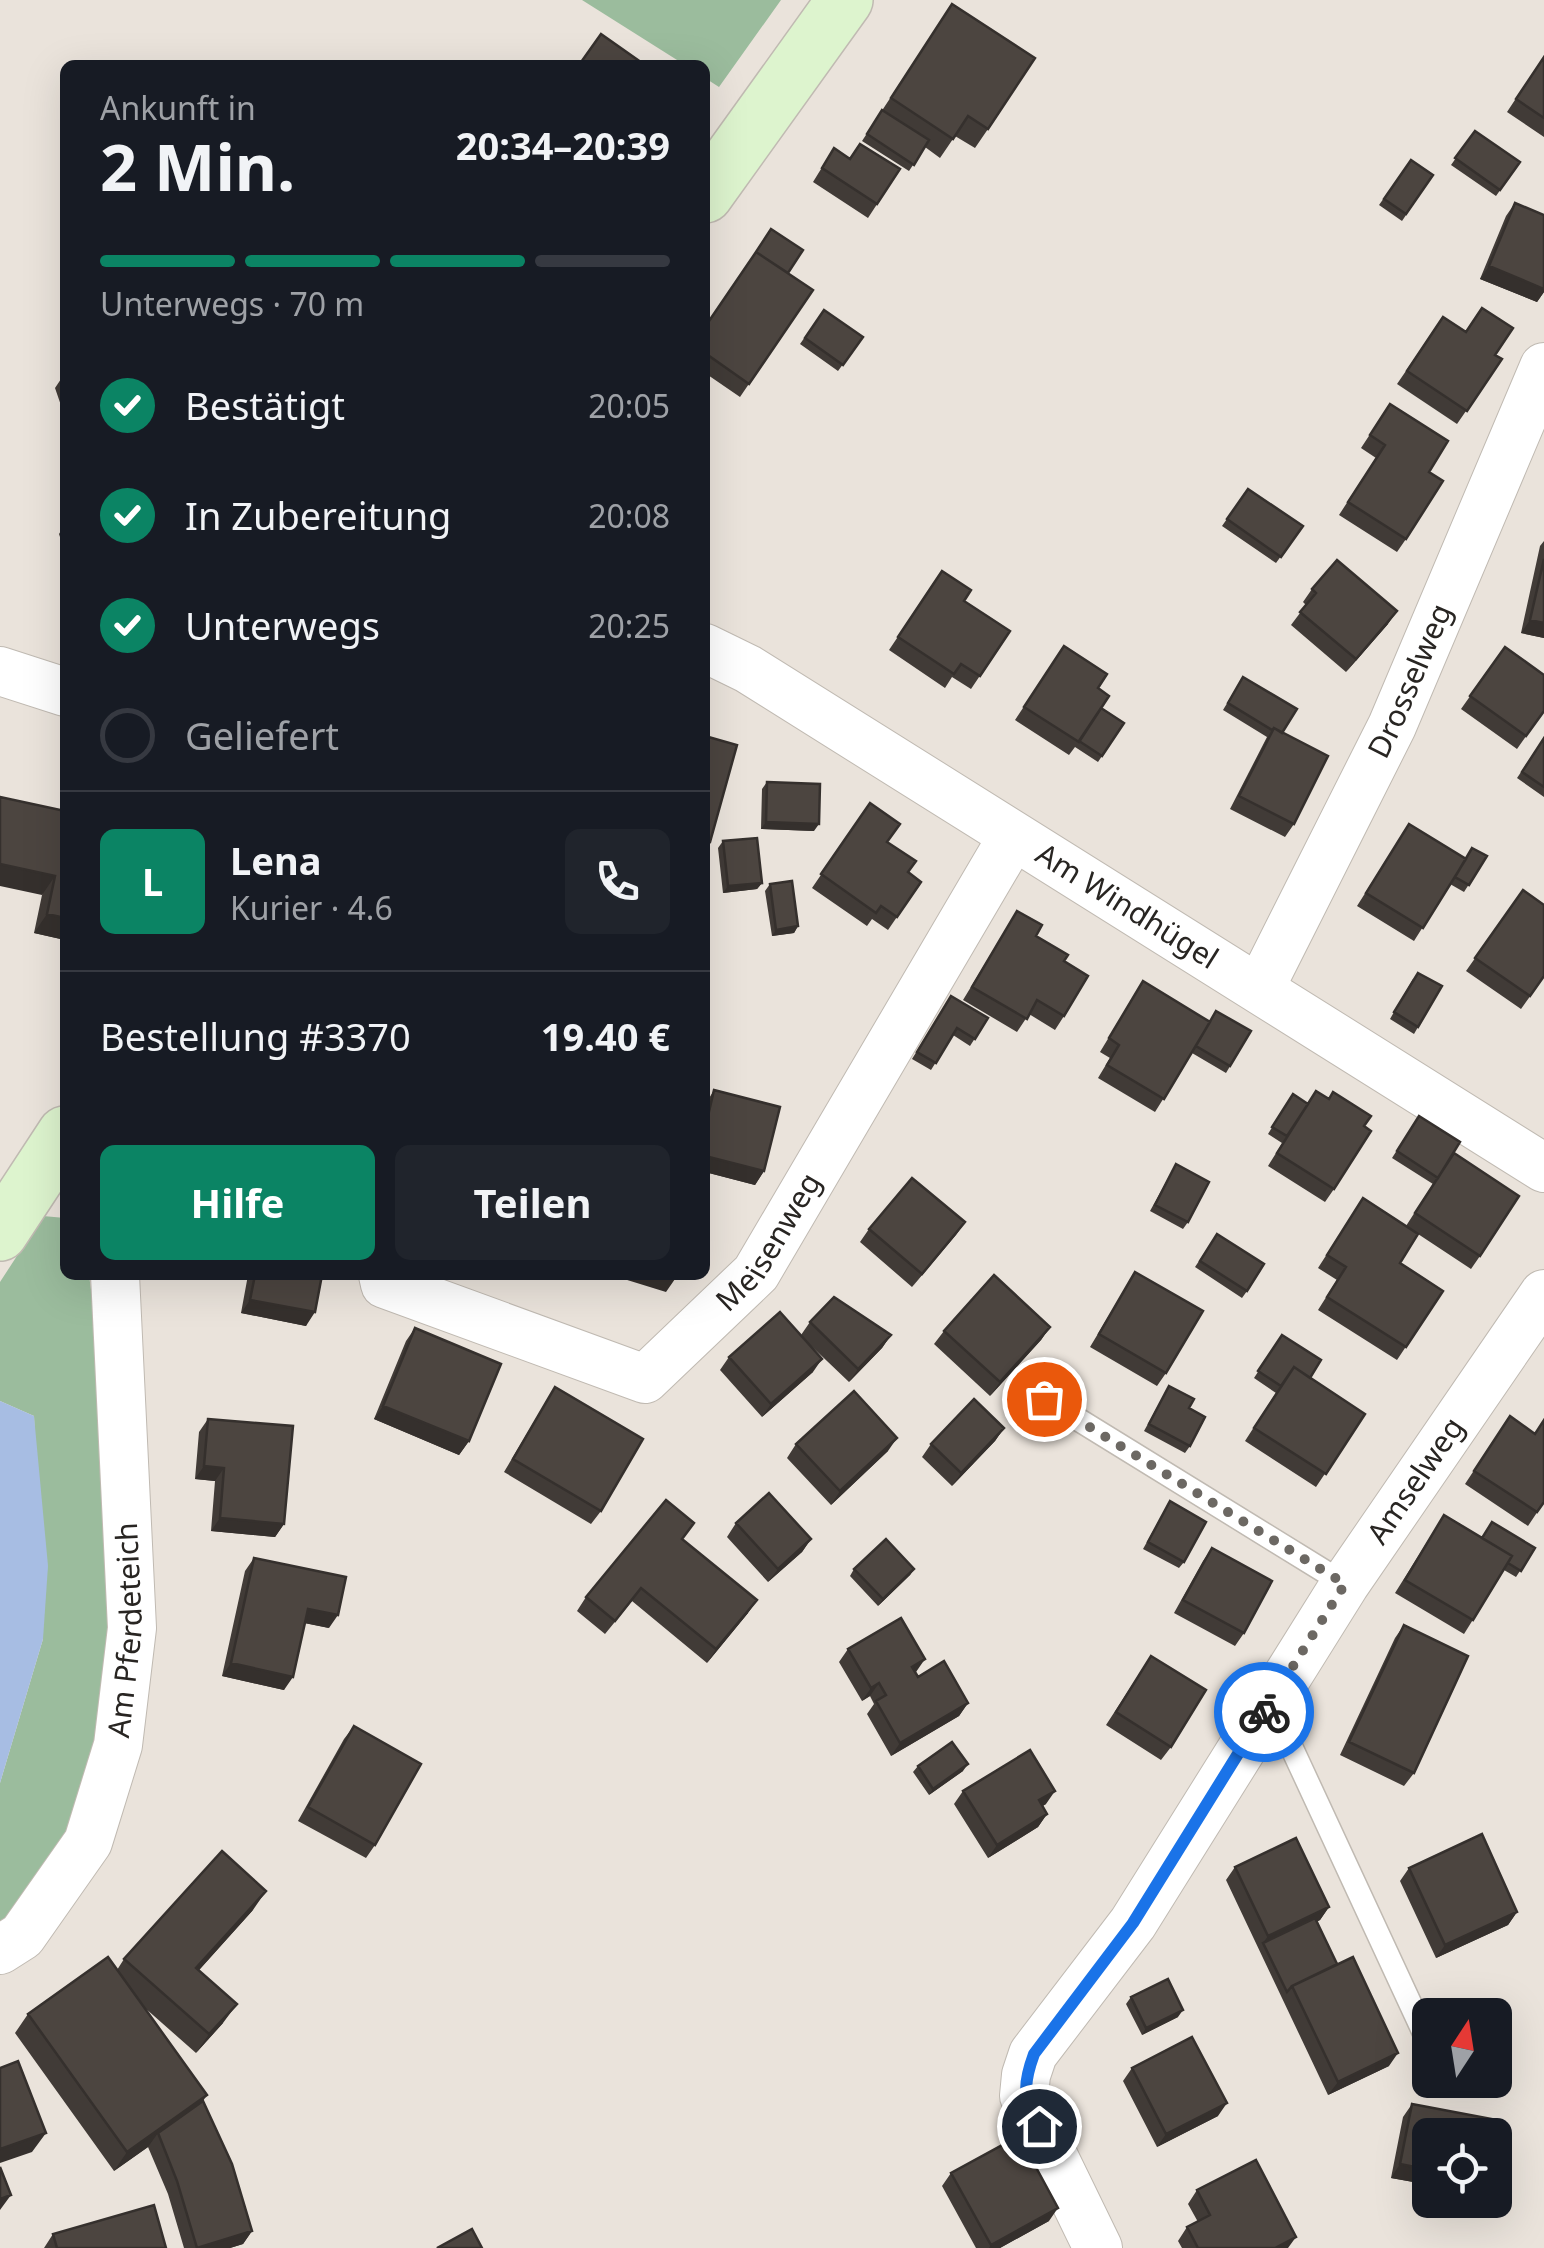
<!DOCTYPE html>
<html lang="de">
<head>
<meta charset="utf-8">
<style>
  :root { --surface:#171b24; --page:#20242c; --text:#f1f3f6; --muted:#9ea1a6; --line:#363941; --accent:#0b8464 }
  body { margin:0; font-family:"Noto Sans",sans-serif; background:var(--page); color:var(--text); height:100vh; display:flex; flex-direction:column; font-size:38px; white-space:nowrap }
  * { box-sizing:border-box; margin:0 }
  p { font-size:32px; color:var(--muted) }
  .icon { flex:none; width:55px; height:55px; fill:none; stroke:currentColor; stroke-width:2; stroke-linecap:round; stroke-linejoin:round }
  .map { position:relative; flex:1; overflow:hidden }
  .drawer { position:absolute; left:60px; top:60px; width:650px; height:1220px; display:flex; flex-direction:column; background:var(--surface); border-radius:15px; box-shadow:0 10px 40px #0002 }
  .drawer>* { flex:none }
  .needle { width:65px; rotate:12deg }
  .buttons { position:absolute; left:1412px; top:1998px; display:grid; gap:20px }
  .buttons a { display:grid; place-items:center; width:100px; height:100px; border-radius:15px; background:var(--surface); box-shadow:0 10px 40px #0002; font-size:50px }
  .pin { position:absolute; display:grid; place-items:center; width:85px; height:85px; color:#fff; margin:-42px; border:5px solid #fff; border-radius:50%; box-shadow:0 2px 10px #0007 }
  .courier { position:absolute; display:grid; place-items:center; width:100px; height:100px; margin:-50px; border:8px solid #1a73e8; border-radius:50%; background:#fff; color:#222; box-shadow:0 2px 12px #0007 }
  .summary em { font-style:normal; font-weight:700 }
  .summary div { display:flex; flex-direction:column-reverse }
  .summary { display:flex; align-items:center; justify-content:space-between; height:170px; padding:0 40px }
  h1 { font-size:65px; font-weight:700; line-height:75px }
  .bar { display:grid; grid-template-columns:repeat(4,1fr); gap:15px 10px; align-content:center; height:120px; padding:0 40px }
  .bar i { height:12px; border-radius:8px; background:var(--line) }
  .bar .selected { background:var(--accent) }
  .bar p { grid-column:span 4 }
  .line { display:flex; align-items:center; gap:25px; padding:0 40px; border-top:2px solid var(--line) }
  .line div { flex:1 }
  .round { display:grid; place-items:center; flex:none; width:105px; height:105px; border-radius:15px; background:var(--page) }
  ol { padding:0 40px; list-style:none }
  li { display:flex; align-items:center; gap:30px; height:110px }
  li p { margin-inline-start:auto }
  li .icon { padding:10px; border-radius:50%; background:var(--accent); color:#fff; stroke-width:4 }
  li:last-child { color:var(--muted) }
  li i { width:55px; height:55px; border:5px solid var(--line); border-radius:50% }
  .action { display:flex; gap:20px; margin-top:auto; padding:20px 40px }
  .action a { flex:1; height:115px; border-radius:15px; background:var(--accent); color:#fff; font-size:40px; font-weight:700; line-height:115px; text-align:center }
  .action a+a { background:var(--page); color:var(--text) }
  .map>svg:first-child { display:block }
  .green { fill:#9bbc9d }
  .water { fill:#a7bde3 }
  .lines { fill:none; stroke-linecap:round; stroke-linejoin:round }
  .service-casing { stroke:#c0bab2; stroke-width:25 }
  .minor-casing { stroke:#c0bab2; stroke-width:50 }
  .secondary-casing { stroke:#c0bab2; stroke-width:58 }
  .service { stroke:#fff; stroke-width:22 }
  .minor { stroke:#fff; stroke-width:48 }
  .secondary { stroke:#ddf4ce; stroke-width:55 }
  .wall { fill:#413b37 }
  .shaded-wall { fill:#35302d }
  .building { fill:#4c4540; stroke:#35302d; stroke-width:2.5 }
  .done { stroke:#6c6863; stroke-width:10; stroke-dasharray:0 18 }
  .route { stroke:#1a73e8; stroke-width:12 }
  .labels { text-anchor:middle; stroke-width:10; stroke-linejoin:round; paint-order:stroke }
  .street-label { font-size:30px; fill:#282522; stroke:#f7f0e8 }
</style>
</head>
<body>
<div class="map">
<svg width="1544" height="2248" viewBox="0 0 1544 2248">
  <rect width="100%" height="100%" fill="#eae3db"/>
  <path class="green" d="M582 0H781L719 87 705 78V65H685Z
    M43 1216 65 1218V1275H89L106 1401 117 1619 101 1744 59 1858 0 1927V1783L43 1639 34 1416 0 1401V1282Z"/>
  <path class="water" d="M0 1401 34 1416 48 1566 43 1639 0 1783Z"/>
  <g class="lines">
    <defs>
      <path id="service" d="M1045 1399 1345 1584
        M1270 1701 1430 2046"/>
      <g id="minor">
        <path id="s1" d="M705 648 748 669 1544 1168"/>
        <path d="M0 671 65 692"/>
        <path id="s2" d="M1260 988 1392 726 1544 367"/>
        <path id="s3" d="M383 1275 385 1284 645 1379 756 1273 1013 836"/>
        <path id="s4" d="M0 1950 22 1936 88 1842 118 1745 132 1628 115 1275"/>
        <path id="s5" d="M1098 2248 1024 2096 1026 2075 1033 2054 1133 1923 1345 1584 1544 1294"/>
      </g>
      <path id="secondary" d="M705 195 845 0
        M0 1233 65 1134"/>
    </defs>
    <use href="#service" class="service-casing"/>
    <use href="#minor" class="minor-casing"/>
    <use href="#secondary" class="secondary-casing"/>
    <use href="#service" class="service"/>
    <use href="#minor" class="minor"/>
    <use href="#secondary" class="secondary"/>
  </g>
  <path class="wall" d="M952 4 988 129 975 148 955 136 940 158 925 147 909 171 862 141Z
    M1544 56V137L1507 112Z
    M1475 131 1520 162 1496 196 1451 165Z
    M834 148 849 158 900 169 868 218 813 182Z
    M1411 160 1433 175 1402 221 1379 205Z
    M1515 203 1544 215V292L1537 302 1480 279 1506 216Z
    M788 273 813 290 740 397 705 373V327Z
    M824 310 863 337 838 371 800 344Z
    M1443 317 1502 359 1457 424 1397 384Z
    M65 373V417L55 388Z
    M1390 404 1406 539 1397 552 1339 515 1376 458 1361 448Z
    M1248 489 1303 526 1276 563 1222 526Z
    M65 524V552L59 534Z
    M1544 541V638L1521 633 1540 546Z
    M942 571 964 601 1010 631 971 689 952 677 945 688 889 650Z
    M1312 589 1388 624 1346 672 1291 625 1306 605 1303 602Z
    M1064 646 1098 688 1101 708 1124 723 1098 762 1075 747 1069 755 1015 720Z
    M1505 647 1544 711 1517 749 1461 709Z
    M1243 677 1282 733 1294 824 1285 837 1230 809 1267 737 1223 710Z
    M1544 738V797L1517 778Z
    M767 782 814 831 761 829 762 789Z
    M870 803 887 842 908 872 921 882 888 930 872 919 867 926 812 888Z
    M65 811V940L34 933 42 895Z
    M1409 824 1465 858 1487 856 1464 892 1450 884 1414 941 1357 906Z
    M723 841 762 883 757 889 723 893 718 848Z
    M770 884 798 926 794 933 772 936 765 891Z
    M1523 890 1544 977 1521 1009 1466 971Z
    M1017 911 1036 936 1064 961V1016L1055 1030 1029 1014 1017 1032 963 1000Z
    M1413 979 1418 1027 1414 1034 1390 1019Z
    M1143 981 1209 1022 1251 1031 1226 1073 1192 1053 1155 1112 1098 1078 1110 1058 1100 1052Z
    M951 996 988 1018 970 1046 953 1035 931 1070 912 1059Z
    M714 1090 764 1171 755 1185 705 1172V1105Z
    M1293 1094 1308 1104 1364 1126 1334 1189 1325 1202 1268 1166 1283 1142 1282 1143 1268 1134Z
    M1419 1116 1451 1157 1480 1256 1471 1269 1418 1234 1400 1263 1443 1291 1397 1360 1318 1310 1337 1280 1318 1268 1363 1198 1406 1226 1433 1184 1392 1158Z
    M1176 1164 1188 1222 1183 1229 1150 1211Z
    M965 1222 912 1287 860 1242 869 1229Z
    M1217 1234 1247 1291 1242 1298 1195 1267Z
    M1135 1272 1166 1373 1157 1386 1090 1347Z
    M248 1275H322L306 1326 241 1313Z
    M810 1322 891 1335 882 1348 849 1382 806 1341 813 1372 762 1417 720 1370 729 1357 801 1335Z
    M1050 1327 1041 1340 990 1396 934 1344 944 1331Z
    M415 1328 469 1441 459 1455 374 1419 406 1341Z
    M1282 1335 1310 1378 1365 1414 1316 1487 1245 1441 1278 1390 1276 1393 1254 1378Z
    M1169 1386 1189 1408 1190 1446 1185 1453 1144 1431Z
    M555 1387 601 1511 591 1524 504 1472Z
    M1510 1416 1544 1502 1528 1526 1465 1484Z
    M208 1419 284 1524 275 1537 211 1531 215 1481 195 1479 199 1432Z
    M1004 1428 995 1441 952 1486 922 1457 931 1444Z
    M796 1444 888 1451 831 1505 787 1458Z
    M1170 1501 1184 1562 1179 1568 1143 1549Z
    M1444 1515 1482 1538 1535 1548 1516 1577 1504 1570 1464 1634 1395 1593Z
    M736 1523 811 1539 802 1552 768 1582 727 1537Z
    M683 1539 748 1613 707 1663 632 1601 605 1634 577 1611 586 1597Z
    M1212 1548 1244 1633 1235 1646 1174 1613 1203 1561Z
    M254 1558 329 1628 305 1623 284 1690 222 1676 245 1571Z
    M854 1569H914L910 1575 878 1606 850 1576Z
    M1404 1625 1414 1773 1404 1786 1340 1755 1395 1638Z
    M848 1649 916 1673 918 1677 968 1703 959 1716 891 1756 867 1714 874 1704 870 1696 862 1701 839 1662Z
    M1151 1656 1171 1747 1161 1760 1106 1725Z
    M354 1726 375 1845 366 1858 298 1821 344 1739Z
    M918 1766 963 1771 929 1795 913 1772Z
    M963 1791 1046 1804 1042 1806 1047 1814 1038 1827 988 1858 954 1804Z
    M1235 1867 1329 1907 1320 1920 1316 1922 1389 2066 1328 2095 1226 1880Z
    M1409 1868 1517 1912 1508 1925 1436 1958 1400 1881Z
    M253 1910 199 1970 223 2023 196 2053 145 2008 203 2101 252 2231 243 2244 230 2248H184L168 2194 148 2147 114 2171 15 2033 28 2014 117 1970 124 1959Z
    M1131 1997 1178 2017 1142 2035 1126 2004Z
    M1132 2068 1218 2116 1157 2147 1123 2081Z
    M1412 2104 1430 2135V2185L1391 2178 1403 2117Z
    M951 2173 1049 2221 1000 2248H976L942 2186Z
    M1197 2190 1288 2248H1182L1178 2241 1187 2227 1198 2222 1188 2204Z
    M53 2234 166 2248H44Z"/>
  <path class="shaded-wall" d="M1489 266 1544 289V292L1537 302 1480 279Z
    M1397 611 1388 624 1346 672 1356 659Z
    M1530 620 1544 623V638L1521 633Z
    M766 822 819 824 814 831 761 829Z
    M0 864 55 876 42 895 0 886Z
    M762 883 757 889 723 893 728 886Z
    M47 914 65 918V940L34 933Z
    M798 926 794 933 772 936 776 930Z
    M705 1156 764 1171 755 1185 705 1172Z
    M965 1222 956 1235 912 1287 922 1274Z
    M611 1275H662L675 1279 666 1292Z
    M250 1300 315 1312 306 1326 241 1313Z
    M1050 1327 1041 1340 990 1396 1000 1382Z
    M891 1335 882 1348 849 1382 858 1369Z
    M822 1359 813 1372 762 1417 771 1404Z
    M383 1406 469 1441 459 1455 374 1419Z
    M1004 1428 995 1441 952 1486 961 1473Z
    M897 1438 888 1451 831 1505 840 1491Z
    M204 1466 224 1468 215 1481 195 1479Z
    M220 1518 284 1524 275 1537 211 1531Z
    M811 1539 802 1552 768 1582 778 1569Z
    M914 1569 910 1575 878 1606 883 1599Z
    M757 1600 748 1613 707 1663 716 1649Z
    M308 1609 338 1615 329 1628 299 1622Z
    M925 1659 916 1672 912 1667Z
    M231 1663 293 1677 284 1690 222 1676Z
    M879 1683 870 1696 862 1701 871 1688Z
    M968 1703 959 1716 891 1756 900 1743Z
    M968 1764 963 1771 929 1795 933 1789Z
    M1055 1791 1046 1804 1030 1814 1039 1800Z
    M1047 1814 1038 1827 988 1858 997 1845Z
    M266 1891 253 1910 183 1988 196 1968Z
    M1329 1907 1320 1920 1265 1946 1263 1943 1268 1936Z
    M1517 1912 1508 1925 1436 1958 1445 1945Z
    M237 2004 223 2023 196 2053 209 2034Z
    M1183 2010 1178 2017 1142 2035 1146 2028Z
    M1398 2053 1389 2066 1328 2095 1338 2082Z
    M207 2095 194 2114 158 2133 148 2147 114 2171 127 2152Z
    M1227 2103 1218 2116 1157 2147 1166 2134Z
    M46 2133 32 2152 0 2163V2149Z
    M1400 2164 1430 2170V2185L1391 2178Z
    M11 2195 0 2210V2199Z
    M1058 2208 1049 2221 1000 2248H989L991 2245Z
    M252 2231 243 2244 230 2248H196Z
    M1296 2237 1288 2248H1275Z"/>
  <path class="building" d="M952 4 1035 58 988 129 968 116 953 139 891 98Z
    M601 34 645 65H579Z
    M1544 57V118L1516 99Z
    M882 110 929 140 914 165 867 134Z
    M1475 131 1520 162 1500 190 1455 158Z
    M860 144 900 169 877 204 822 168 834 148 850 159Z
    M1411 160 1433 175 1406 214 1384 199Z
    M1515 203 1544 215V289L1489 266Z
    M771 229 803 250 788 273 756 252 752 258Z
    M756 252 813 290 749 384 705 353V327Z
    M1482 308 1513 328 1495 355 1502 359 1467 411 1407 371 1443 317 1466 332Z
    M824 310 863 337 843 365 805 338Z
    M1390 404 1448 441 1429 472 1443 481 1406 539 1348 502 1385 445 1370 435Z
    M1248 489 1303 526 1281 557 1227 519Z
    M1544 559V623L1530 620Z
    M1337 560 1397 611 1356 659 1300 612 1316 593 1312 589Z
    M942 571 971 590 964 601 1010 631 980 676 961 664 954 674 898 637Z
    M1064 646 1107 674 1098 688 1109 696 1079 742 1024 707Z
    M1505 647 1544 675V711L1526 736 1470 696Z
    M1243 677 1297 709 1282 733 1274 728 1272 730 1228 703Z
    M1101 708 1124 723 1102 756 1079 741Z
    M1274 728 1328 756 1294 824 1239 796Z
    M705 736 737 745 710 842 705 841Z
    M1544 738V787L1522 772Z
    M767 782 820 784 819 824 766 822Z
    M0 797 65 811V918L47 914 55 876 0 864Z
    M870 803 900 824 887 842 916 861 908 872 921 882 897 917 881 906 876 913 821 874Z
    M1409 824 1466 859 1423 928 1366 893Z
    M757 838 762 883 728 886 723 841Z
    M1472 848 1487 856 1469 885 1455 877Z
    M792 881 798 926 776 930 770 884Z
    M1523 890 1544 905V976L1530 996 1475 958Z
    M1017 911 1042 925 1036 936 1068 955 1064 961 1088 976 1064 1016 1037 1000 1027 1019 972 987Z
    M1418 973 1442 986 1418 1027 1394 1012Z
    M1143 981 1210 1022 1164 1099 1107 1065 1119 1045 1109 1038Z
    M951 996 988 1018 975 1039 957 1028 936 1063 917 1052Z
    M1216 1011 1251 1031 1230 1066 1196 1046Z
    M714 1090 780 1107 764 1171 705 1156V1129Z
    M1316 1091 1329 1099 1333 1092 1371 1116 1364 1126 1371 1131 1334 1189 1277 1153Z
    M1293 1094 1308 1104 1287 1136 1272 1127Z
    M1419 1116 1460 1142 1438 1178 1397 1151Z
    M1454 1153 1519 1196 1480 1256 1415 1213Z
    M1176 1164 1209 1182 1188 1222 1155 1205Z
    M912 1178 965 1222 922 1274 869 1229Z
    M1363 1198 1418 1234 1400 1263 1443 1291 1406 1347 1327 1297 1346 1267 1327 1255Z
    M1217 1234 1264 1264 1247 1291 1200 1261Z
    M1135 1272 1203 1311 1166 1373 1099 1334Z
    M255 1275H322L315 1312 250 1300Z
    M994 1275 1050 1327 1000 1382 944 1331Z
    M834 1297 891 1335 858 1369 810 1322Z
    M780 1312 822 1359 771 1404 729 1357Z
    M415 1328 501 1364 469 1441 383 1406Z
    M1282 1335 1321 1360 1310 1378 1294 1367 1281 1386 1258 1371Z
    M1294 1367 1365 1414 1326 1474 1254 1428Z
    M1169 1386 1194 1399 1189 1408 1205 1417 1190 1446 1149 1424Z
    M555 1387 643 1439 601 1511 513 1459Z
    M854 1391 897 1438 840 1491 796 1444Z
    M974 1399 1004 1428 961 1473 931 1444Z
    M1510 1416 1535 1434 1544 1420V1502L1537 1512 1474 1471Z
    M208 1419 293 1426 284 1524 220 1518 224 1468 204 1466Z
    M769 1493 811 1539 778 1569 736 1523Z
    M666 1500 694 1523 682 1539 757 1600 716 1649 641 1588 615 1621 586 1597Z
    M1170 1501 1206 1522 1184 1562 1148 1542Z
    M1444 1515 1512 1556 1473 1620 1405 1580Z
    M1492 1522 1535 1548 1521 1571 1508 1563 1512 1556 1482 1538Z
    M886 1539 914 1569 883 1599 854 1569Z
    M1212 1548 1272 1581 1244 1633 1183 1600Z
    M254 1558 346 1577 338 1615 308 1609 293 1677 231 1663Z
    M901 1618 925 1659 912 1667 918 1677 944 1661 968 1703 900 1743 876 1701 886 1695 879 1683 871 1688 848 1649Z
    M1404 1625 1468 1656 1414 1773 1349 1742Z
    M1151 1656 1206 1690 1171 1747 1116 1712Z
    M354 1726 421 1764 375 1845 308 1807Z
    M952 1742 968 1764 933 1789 918 1766Z
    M1030 1750 1055 1791 1039 1800 1047 1814 997 1845 963 1791Z
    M1482 1834 1517 1912 1445 1945 1409 1868Z
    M1296 1838 1329 1907 1268 1936 1235 1867Z
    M222 1851 266 1891 196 1968 237 2004 209 2034 124 1959Z
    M1315 1918 1337 1964 1292 1986 1287 1992 1263 1943Z
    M108 1957 207 2095 127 2152 28 2014Z
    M1353 1957 1398 2053 1338 2082 1292 1986Z
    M1168 1979 1183 2010 1146 2028 1131 1997Z
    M1192 2037 1227 2103 1166 2134 1132 2068Z
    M18 2061 46 2133 0 2149V2068Z
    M203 2101 232 2164 252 2231 197 2248 177 2181 158 2133Z
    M1412 2104 1502 2121 1495 2160V2135H1430V2170L1400 2164Z
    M1019 2136 1058 2208 991 2245 951 2173Z
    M1256 2160 1296 2237 1275 2248H1198L1187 2227 1210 2215 1197 2190Z
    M0 2167 11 2195 0 2199Z
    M154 2205 166 2248H57L53 2234Z
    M472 2229 482 2248H437Z"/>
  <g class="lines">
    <path class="done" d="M1044 1399 1345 1584 1264 1712"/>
    <path class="route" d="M1039 2126C1024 2095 1022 2087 1034 2054L1133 1923 1264 1712"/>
  </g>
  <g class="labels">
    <g class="street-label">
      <text dy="10" stroke="none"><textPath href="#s2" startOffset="342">Drosselweg</textPath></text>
      <text dy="10" stroke="none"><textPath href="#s1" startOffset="495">Am Windhügel</textPath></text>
      <text dy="10" stroke="none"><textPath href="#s3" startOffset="472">Meisenweg</textPath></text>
      <text dy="10" stroke="none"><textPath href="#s5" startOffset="902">Amselweg</textPath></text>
      <text dy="10" stroke="none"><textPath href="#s4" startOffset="358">Am Pferdeteich</textPath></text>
    </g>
  </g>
</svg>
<div class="buttons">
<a><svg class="needle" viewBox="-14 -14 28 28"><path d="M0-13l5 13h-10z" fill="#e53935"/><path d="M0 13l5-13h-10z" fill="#9ea1a6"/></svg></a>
<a><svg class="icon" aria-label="locate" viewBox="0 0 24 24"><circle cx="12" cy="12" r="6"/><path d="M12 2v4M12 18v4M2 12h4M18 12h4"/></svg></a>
</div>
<div class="pin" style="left:1044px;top:1399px;background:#ea580c"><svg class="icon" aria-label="bag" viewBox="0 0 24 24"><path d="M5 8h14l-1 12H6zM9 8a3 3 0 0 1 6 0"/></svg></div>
<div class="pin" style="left:1039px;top:2126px;background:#1f2937"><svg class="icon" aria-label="home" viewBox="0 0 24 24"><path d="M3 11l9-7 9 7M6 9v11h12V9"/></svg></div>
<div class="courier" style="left:1264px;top:1712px"><svg class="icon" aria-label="bike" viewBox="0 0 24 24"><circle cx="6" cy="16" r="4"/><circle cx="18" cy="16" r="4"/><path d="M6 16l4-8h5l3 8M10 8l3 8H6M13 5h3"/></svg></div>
<section class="drawer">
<div class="summary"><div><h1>2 Min.</h1><p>Ankunft in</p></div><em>20:34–20:39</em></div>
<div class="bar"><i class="selected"></i><i class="selected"></i><i class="selected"></i><i></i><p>Unterwegs · 70 m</p></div>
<ol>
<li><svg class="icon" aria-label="check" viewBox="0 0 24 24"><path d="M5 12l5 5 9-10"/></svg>Bestätigt<p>20:05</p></li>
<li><svg class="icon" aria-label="check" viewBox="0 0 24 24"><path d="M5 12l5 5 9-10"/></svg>In Zubereitung<p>20:08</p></li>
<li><svg class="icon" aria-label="check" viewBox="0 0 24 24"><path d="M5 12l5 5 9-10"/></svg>Unterwegs<p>20:25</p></li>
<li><i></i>Geliefert</li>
</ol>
<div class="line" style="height:180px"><b class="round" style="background:var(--accent);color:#fff">L</b><div><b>Lena</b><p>Kurier · 4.6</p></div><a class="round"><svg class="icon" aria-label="phone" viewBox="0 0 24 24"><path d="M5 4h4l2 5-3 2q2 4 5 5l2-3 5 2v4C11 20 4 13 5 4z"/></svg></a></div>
<div class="line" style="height:130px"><div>Bestellung #3370</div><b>19.40 €</b></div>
<div class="action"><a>Hilfe</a><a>Teilen</a></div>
</section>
</div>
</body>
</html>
